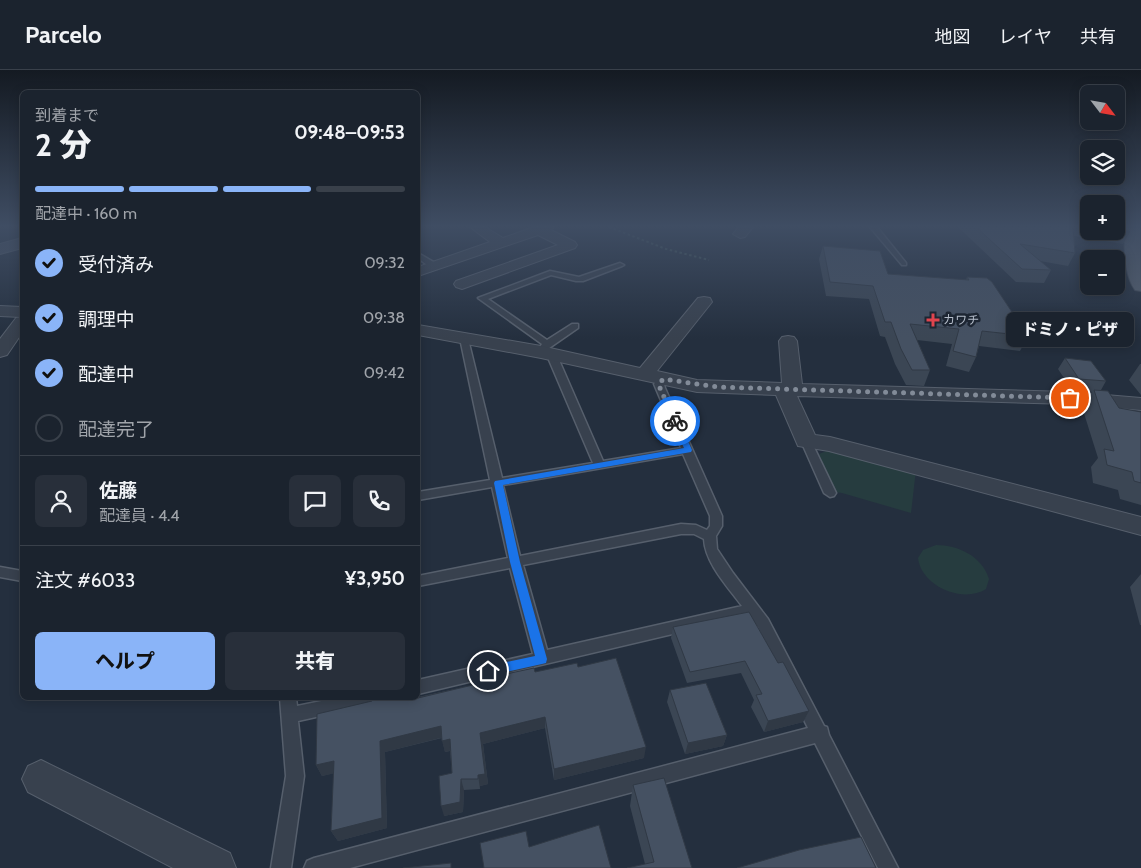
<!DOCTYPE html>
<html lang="ja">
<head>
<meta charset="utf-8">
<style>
  :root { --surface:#1b232e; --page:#282f3a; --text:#f1f3f6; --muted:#a0a4aa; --line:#39404a; --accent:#8ab4f8 }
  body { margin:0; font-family:Cabin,"Noto Sans JP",sans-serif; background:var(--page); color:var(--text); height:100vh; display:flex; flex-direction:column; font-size:19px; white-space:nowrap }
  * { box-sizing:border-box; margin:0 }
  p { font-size:16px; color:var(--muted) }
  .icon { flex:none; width:28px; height:28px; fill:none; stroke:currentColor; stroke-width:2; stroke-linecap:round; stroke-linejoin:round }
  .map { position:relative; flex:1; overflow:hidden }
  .panel { position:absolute; left:20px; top:20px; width:400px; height:610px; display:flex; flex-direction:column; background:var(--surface); border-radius:8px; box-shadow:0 2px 12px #0003,0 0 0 1px var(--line) }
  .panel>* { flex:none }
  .needle { width:32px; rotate:121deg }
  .buttons { position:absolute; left:1080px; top:15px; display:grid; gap:10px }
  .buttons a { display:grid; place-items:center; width:45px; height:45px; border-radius:8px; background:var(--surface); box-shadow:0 2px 12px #0003,0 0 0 1px var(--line); font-size:25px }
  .pin { position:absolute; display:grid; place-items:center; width:42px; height:42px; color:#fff; margin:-21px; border:2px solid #fff; border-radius:50%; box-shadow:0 1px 5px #0007 }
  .courier { position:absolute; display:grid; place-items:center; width:50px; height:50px; margin:-25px; border:4px solid #1a73e8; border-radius:50%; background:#fff; color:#222; box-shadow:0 1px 6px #0007 }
  .bubble { position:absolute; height:35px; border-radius:8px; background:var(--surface); box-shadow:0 2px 12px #0003,0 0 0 1px var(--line); font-size:16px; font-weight:800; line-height:35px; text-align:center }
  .head em { font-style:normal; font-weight:800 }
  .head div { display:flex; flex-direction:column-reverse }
  .head { display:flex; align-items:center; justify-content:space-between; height:85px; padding:0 15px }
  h1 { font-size:32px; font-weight:800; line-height:38px }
  .bar { display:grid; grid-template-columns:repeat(4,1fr); gap:8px 5px; align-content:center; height:60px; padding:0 15px }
  .bar i { height:6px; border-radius:4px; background:var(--line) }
  .bar .selected { background:var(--accent) }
  .bar p { grid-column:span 4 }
  .line { display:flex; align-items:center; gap:12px; padding:0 15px; border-top:1px solid var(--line) }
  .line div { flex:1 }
  .round { display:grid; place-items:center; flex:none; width:52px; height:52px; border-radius:8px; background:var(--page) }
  ol { padding:0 15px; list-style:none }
  li { display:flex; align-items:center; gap:15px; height:55px }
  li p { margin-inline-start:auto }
  li .icon { padding:5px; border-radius:50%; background:var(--accent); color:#111; stroke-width:4 }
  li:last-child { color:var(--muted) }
  li i { width:28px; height:28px; border:2px solid var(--line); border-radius:50% }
  .primary-button { display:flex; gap:10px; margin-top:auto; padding:10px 15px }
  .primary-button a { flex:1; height:58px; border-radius:8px; background:var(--accent); color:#111; font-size:20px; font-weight:800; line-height:58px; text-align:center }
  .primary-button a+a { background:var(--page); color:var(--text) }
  header { display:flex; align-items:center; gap:30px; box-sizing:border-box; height:70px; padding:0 25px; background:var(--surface); border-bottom:1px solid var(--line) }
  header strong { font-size:24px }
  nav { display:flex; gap:28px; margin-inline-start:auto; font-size:18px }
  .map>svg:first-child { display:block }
  .green { fill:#263c3f }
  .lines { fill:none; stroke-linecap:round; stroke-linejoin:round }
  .lane-casing { stroke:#565f6c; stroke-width:3 }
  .street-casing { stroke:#565f6c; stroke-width:2 }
  .secondary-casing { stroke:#565f6c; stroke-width:2 }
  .primary-casing { stroke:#414a57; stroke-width:2 }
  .path { stroke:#44595c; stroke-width:2; stroke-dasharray:2.5 2.5; stroke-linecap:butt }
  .lane { fill:#38414e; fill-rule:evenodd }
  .street { fill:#38414e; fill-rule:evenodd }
  .secondary { fill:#465061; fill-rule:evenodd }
  .primary { fill:#56606e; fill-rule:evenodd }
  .wall { fill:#3b4654 }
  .shaded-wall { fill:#303945 }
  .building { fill:#455162; stroke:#303945 }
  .route { fill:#1a73e8 }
  .done { stroke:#828b98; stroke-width:5; stroke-dasharray:0 9 }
  .health-dot { fill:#e0444e; stroke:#1d2633; stroke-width:2 }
  .labels { text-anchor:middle; stroke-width:5; stroke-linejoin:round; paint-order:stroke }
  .far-poi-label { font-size:12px; fill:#b4bcc9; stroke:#1d2633; text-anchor:start }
</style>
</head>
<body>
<header>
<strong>Parcelo</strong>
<nav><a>地図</a><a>レイヤ</a><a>共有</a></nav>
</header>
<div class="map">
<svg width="1141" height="798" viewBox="0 0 1141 798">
  <rect width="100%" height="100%" fill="#242f3e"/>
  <path class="green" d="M834 378 916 400 911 443 842 423 834 422 819 384Z
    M936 475C958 475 982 486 989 509L986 519C963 534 921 516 918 488L923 480Z"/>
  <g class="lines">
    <defs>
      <path id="lane" d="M870 157H877L906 193V195H902Z
        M418 183 437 194V198H431L418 188Z
        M620 193 624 195 622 196 583 211H576L551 205 488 229 547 270 572 254H578V258L542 283 538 280 542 274 478 228 550 201 579 207Z
        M468 265 472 268 469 273 502 408 593 393 549 290 553 283H559L560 285 559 290 603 391 681 378 654 314 660 307H666L668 309 664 314 665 318 722 446V456L716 466 717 479 733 503 768 549 824 656 827 657 829 665 898 798H878L815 673 350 798H304L307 791 314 788 808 658 758 557 749 546 418 624V610L533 584 510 498 418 516V506L508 488 492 417 418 430V422L490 410 461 273 465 266ZM683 384 710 446V456L707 460 696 455 681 454 520 486 503 415ZM681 464H694L704 469C705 493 728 517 742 536L547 580 523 495Z
        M806 368 811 371 836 423 834 426 830 427 824 423 801 371Z
        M0 497 22 501V511L0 507Z
        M280 628H296L297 636 336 628H378L376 633 370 635 298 651 304 706 291 798H271L286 706Z"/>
      <path id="street" d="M470 157H485L503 168 534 157H554L551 160 575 172 577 175 575 178 462 219 456 217 454 214 456 211 558 175 538 165 418 206V197L490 172Z
        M739 157H753L745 167 740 168 733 164Z
        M704 227 710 228 712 232 657 301 697 310 782 313 779 271 782 267 788 266 794 267 797 271 802 314 1070 322 1141 328V340L1070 334 797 326 815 365 830 367 1141 447V465L829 381 798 376 776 325 697 322 541 288 418 265V255L541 276 640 298 698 228Z
        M0 236 22 237V263L7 285 0 287V269L16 248 21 247 0 246Z
        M41 690 230 783 236 798H173L28 722 22 709 28 696Z"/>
      <path id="secondary" d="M22 168V178L0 184V174Z"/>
      <path id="primary" d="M1124 157H1140L1141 221 1135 220C1123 203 1125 176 1124 157Z"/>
    </defs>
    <use href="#lane" class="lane-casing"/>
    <use href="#street" class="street-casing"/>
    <use href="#secondary" class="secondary-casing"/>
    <use href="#primary" class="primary-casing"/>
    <path class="path" d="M609 157 666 179 709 190"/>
    <use href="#lane" class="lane"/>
    <use href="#street" class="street"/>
    <use href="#secondary" class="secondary"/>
    <use href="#primary" class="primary"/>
  </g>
  <path class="wall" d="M958 157H1089V161H1116V157L1130 162 1123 174 1074 166 1075 183 1068 196 1040 191 1051 200 1044 213 1016 212Z
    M823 176 888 204 966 210 967 207 1028 266 1020 281 979 276 976 287 969 302 946 296 952 274 917 270 930 300 924 316 906 315 895 294 885 267 880 266 869 229 826 226 819 189Z
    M1065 288 1106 311 1101 320 1119 338 1141 342V435L1120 429 1118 420 1093 413 1091 397 1098 388 1082 337 1092 322 1072 320 1058 299Z
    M1140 294H1141V325L1129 310Z
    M1141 504V555H1140L1130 517Z
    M673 557 778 593 809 641 803 652 764 662 751 637 754 630 741 603 687 613 671 568Z
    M578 597 644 688 554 710 545 658 483 674 488 714 480 716V719L464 720 463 742 444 746 452 703 450 681 445 682 442 668 385 682 387 758 338 771 331 761 334 703 322 706 316 695 418 628V625V627L535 602Z
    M670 620 727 665 723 676 685 684 667 632Z
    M633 715 692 798 645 794 630 736Z"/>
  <path class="shaded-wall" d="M809 641 803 652 764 662 768 651Z
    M545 647V658L483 674 488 714 480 716V719L478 705 480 663Z
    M441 656 444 667 385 682 387 758 338 771 331 761 380 671Z
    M727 665 723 676 685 684 688 673Z
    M450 669 453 680 445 682 442 671Z
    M646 677 644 688 554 710V699Z
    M334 691 340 702 322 706 316 695Z
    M461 709 464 720 463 742 444 746 441 736Z"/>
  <path class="building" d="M976 157H1073L1075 183 1020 174 1051 200 1022 199Z
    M1116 157H1122L1130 162 1116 160Z
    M823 176 880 181 888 204 969 210 967 207 987 208 992 212 1028 266 982 261 976 287 953 281 959 259 910 254 930 300H912L901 279 891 252H885L873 216 830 212Z
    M1065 288 1091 291 1106 311 1079 309Z
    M1094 320 1108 321 1119 338 1141 342V413L1134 411 1132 402 1107 395 1104 379 1114 381Z
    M749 542 778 593 783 592 809 641 768 651 756 625 762 624 745 591 690 602 673 557Z
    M616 588 646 677 554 699 545 647 480 663 485 704 478 705V709H461L460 732 441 736 439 706 452 703 450 669 442 671 441 656 380 671 382 748 331 761 334 691 316 695 317 644 372 631V629L378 628H418L498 609 497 606 534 598 535 602 577 593 578 597Z
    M706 613 727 665 688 673 670 620Z
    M664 708 692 798H627L654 792 633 715Z
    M599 755 611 798H484L480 773 526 761 529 777Z
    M861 767 876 798H737L799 780Z
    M451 793V798H403Z"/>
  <linearGradient id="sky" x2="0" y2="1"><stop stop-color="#141a22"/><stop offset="0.58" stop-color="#3f4d63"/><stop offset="1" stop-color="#3f4d63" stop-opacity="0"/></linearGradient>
  <rect width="1141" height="269" fill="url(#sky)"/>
  <path class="route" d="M675 349 679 351 692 380 691 382 503 415 520 492 547 589 546 593 542 594 488 606 485 605 483 601 485 598 488 596 535 586 510 492 494 413 495 411 684 378 671 351Z"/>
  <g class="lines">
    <path class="done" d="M675 351 660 318 659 314 663 309 718 317 1070 328"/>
  </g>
  <path class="health-dot" d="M930.5 242.5h5v5h5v5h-5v5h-5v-5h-5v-5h5z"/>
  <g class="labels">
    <g class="far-poi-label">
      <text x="943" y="254">カワチ</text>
    </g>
  </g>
</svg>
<div class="buttons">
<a><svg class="needle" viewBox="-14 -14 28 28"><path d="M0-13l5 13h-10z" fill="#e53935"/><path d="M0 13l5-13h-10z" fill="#a0a4aa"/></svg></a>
<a><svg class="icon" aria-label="layers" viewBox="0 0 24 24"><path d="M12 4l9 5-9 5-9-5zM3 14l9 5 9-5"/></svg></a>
<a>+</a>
<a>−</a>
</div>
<div class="pin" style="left:1070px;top:328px;background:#ea580c"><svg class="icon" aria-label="bag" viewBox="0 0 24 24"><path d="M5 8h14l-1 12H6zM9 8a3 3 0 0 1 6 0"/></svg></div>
<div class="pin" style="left:488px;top:601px;background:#1f2937"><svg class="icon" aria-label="home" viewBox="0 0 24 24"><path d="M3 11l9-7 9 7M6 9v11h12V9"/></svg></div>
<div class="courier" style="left:675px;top:351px"><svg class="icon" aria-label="bike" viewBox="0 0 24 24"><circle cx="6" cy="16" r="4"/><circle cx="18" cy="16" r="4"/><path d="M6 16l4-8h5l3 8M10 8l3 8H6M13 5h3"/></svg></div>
<div class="bubble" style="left:1006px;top:242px;width:128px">ドミノ・ピザ</div>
<section class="panel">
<div class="head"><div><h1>2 分</h1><p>到着まで</p></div><em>09:48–09:53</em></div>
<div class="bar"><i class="selected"></i><i class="selected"></i><i class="selected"></i><i></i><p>配達中 · 160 m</p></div>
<ol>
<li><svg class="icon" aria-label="check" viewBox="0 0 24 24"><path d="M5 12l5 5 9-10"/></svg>受付済み<p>09:32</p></li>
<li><svg class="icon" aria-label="check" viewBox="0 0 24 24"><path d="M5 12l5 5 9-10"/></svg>調理中<p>09:38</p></li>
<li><svg class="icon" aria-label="check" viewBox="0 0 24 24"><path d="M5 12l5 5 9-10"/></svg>配達中<p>09:42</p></li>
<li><i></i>配達完了</li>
</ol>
<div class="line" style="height:90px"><a class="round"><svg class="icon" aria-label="person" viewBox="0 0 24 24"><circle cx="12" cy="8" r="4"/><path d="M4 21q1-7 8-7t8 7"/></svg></a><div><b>佐藤</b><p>配達員 · 4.4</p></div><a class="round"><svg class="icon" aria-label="chat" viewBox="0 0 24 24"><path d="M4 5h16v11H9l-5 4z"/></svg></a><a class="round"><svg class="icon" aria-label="phone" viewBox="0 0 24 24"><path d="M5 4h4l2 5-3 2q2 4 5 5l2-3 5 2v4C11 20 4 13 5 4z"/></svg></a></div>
<div class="line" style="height:65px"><div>注文 #6033</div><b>¥3,950</b></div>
<div class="primary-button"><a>ヘルプ</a><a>共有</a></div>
</section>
</div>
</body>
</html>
